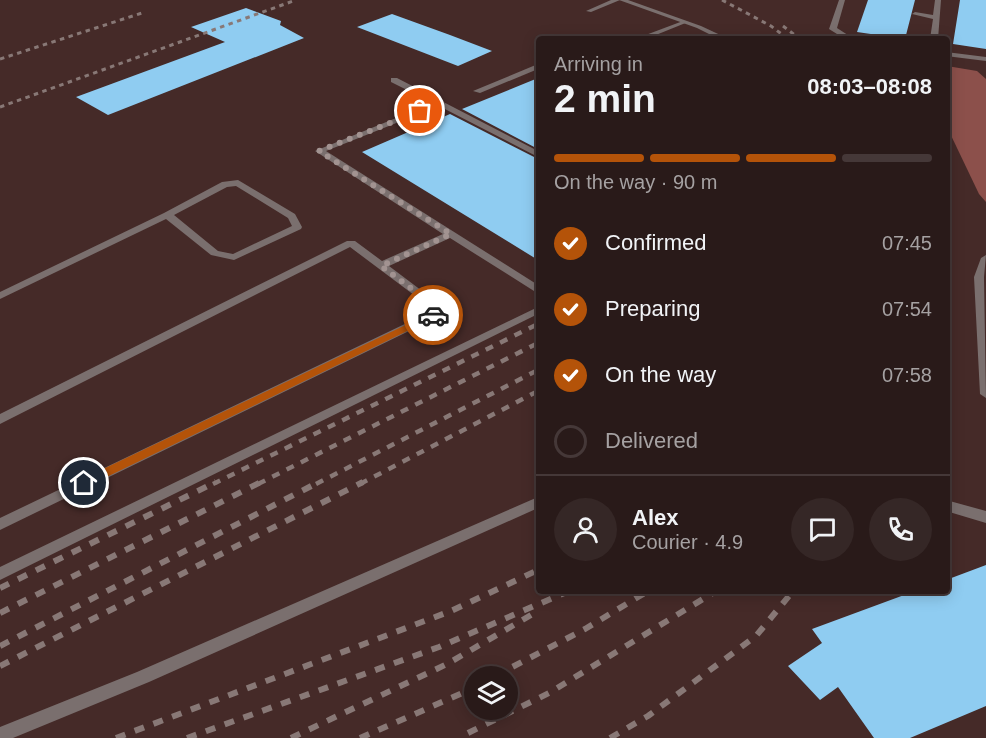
<!DOCTYPE html>
<html lang="en">
<head>
<meta charset="utf-8">
<style>
  :root { --surface:#291a19; --page:#352726; --text:#f1f3f6; --muted:#a5a1a2; --line:#453838; --accent:#b45309 }
  body { margin:0; font-family:Arial,sans-serif; background:var(--page); color:var(--text); height:100vh; display:flex; flex-direction:column; font-size:22px; white-space:nowrap }
  * { box-sizing:border-box; margin:0 }
  p { font-size:20px; color:var(--muted) }
  .icon { flex:none; width:33px; height:33px; fill:none; stroke:currentColor; stroke-width:2; stroke-linecap:round; stroke-linejoin:round }
  .map { position:relative; flex:1; overflow:hidden }
  .sheet { position:absolute; left:536px; top:36px; width:414px; height:558px; display:flex; flex-direction:column; background:var(--surface); border-radius:6px; box-shadow:0 3px 15px #0003,0 0 0 2px var(--line) }
  .sheet>* { flex:none }
  .buttons { position:absolute; left:464px; top:666px; display:grid; gap:12px }
  .buttons a { display:grid; place-items:center; width:54px; height:54px; border-radius:50%; background:var(--surface); box-shadow:0 3px 15px #0003,0 0 0 2px var(--line); font-size:30px }
  .pin { position:absolute; display:grid; place-items:center; width:51px; height:51px; color:#fff; margin:-26px; border:3px solid #fff; border-radius:50%; box-shadow:0 2px 6px #0007 }
  .courier { position:absolute; display:grid; place-items:center; width:60px; height:60px; margin:-30px; border:4px solid #b45309; border-radius:50%; background:#fff; color:#222; box-shadow:0 2px 8px #0007 }
  .head em { font-style:normal; font-weight:700 }
  .head div { display:flex; flex-direction:column-reverse }
  .head { display:flex; align-items:center; justify-content:space-between; height:102px; padding:0 18px }
  h1 { font-size:39px; font-weight:700; line-height:45px }
  .bar { display:grid; grid-template-columns:repeat(4,1fr); gap:9px 6px; align-content:center; height:72px; padding:0 18px }
  .bar i { height:8px; border-radius:4px; background:var(--line) }
  .bar .on { background:var(--accent) }
  .bar p { grid-column:span 4 }
  .line { display:flex; align-items:center; gap:15px; padding:0 18px; border-top:2px solid var(--line) }
  .line div { flex:1 }
  .round { display:grid; place-items:center; flex:none; width:63px; height:63px; border-radius:32px; background:var(--page) }
  ol { padding:0 18px; list-style:none }
  li { display:flex; align-items:center; gap:18px; height:66px }
  li p { margin-inline-start:auto }
  li .icon { padding:6px; border-radius:50%; background:var(--accent); color:#fff; stroke-width:4 }
  li:last-child { color:var(--muted) }
  li i { width:33px; height:33px; border:3px solid var(--line); border-radius:50% }
  .map>svg:first-child { display:block }
  .built { fill:#452a28; fill-rule:evenodd }
  .water { fill:#8c504b }
  .building { fill:#8fccf1 }
  .lines { fill:none; stroke-linecap:round; stroke-linejoin:round }
  .lane { fill:#7a6f6e; fill-rule:evenodd }
  .street { fill:#7a6f6e; fill-rule:evenodd }
  .rail-far2 { stroke:#887876; stroke-width:3; stroke-dasharray:4.5 4.5; stroke-linecap:butt }
  .rail-far1 { stroke:#887876; stroke-width:4.5; stroke-dasharray:8 8; stroke-linecap:butt }
  .rail { stroke:#887876; stroke-width:6; stroke-dasharray:10 10; stroke-linecap:butt }
  .route { fill:#b45309 }
  .done { stroke:#a29391; stroke-width:6; stroke-dasharray:0 10.8 }
</style>
</head>
<body>
<div class="map">
<svg width="986" height="738" viewBox="0 0 986 738">
  <rect width="100%" height="100%" fill="#372321"/>
  <path class="built" d="M0 0H986V738H0ZM538 39H946V591H538ZM474 676H507V710H474Z"/>
  <path class="water" d="M947 66 977 71 986 79V202L979 194 947 127Z"/>
  <path class="building" d="M868 0H915L905 39 857 32Z
    M960 0H986V49L953 44Z
    M246 8 281 21 280 25 304 38 108 115 76 97 225 42 191 27Z
    M392 14 450 35 492 51 458 66 357 27Z
    M538 78V149L462 109Z
    M450 114 538 159V260L362 152Z
    M986 565V706L910 738H874L838 687 820 700 788 666 822 643 812 629 915 591H946V580Z"/>
  <g class="lines">
    <path class="lane" d="M611 0H620L591 12 586 11Z
      M839 0H845L837 28 854 39H845L829 29Z
      M935 0H941L938 39H930L933 19 912 14 915 12 933 15Z
      M683 21 688 22 646 39H635Z
      M946 52 986 57V61L946 56Z
      M538 64V69L480 93 473 91Z
      M391 78H397L538 151V157L439 106 326 151 538 285V292L534 291 450 238 389 266 446 309 448 311 446 313 0 530V518L434 310 350 247 0 424V414L347 241H355L382 261 443 234 315 151 433 103 391 82Z
      M238 180 295 214 302 227 301 229 234 260 211 255 166 219 0 299V292L164 213 222 182ZM236 186 288 218 292 226 233 254 218 251 174 215 227 187Z
      M986 255 984 277 986 398 980 394 974 277 981 258Z
      M538 307V314L0 580V567Z
      M538 497V508L149 682 13 738H0V727L137 672Z"/>
    <path class="street" d="M619 0H628L701 26 729 39H719L697 28Z
      M946 500 986 511V523L946 511Z"/>
    <path class="rail-far2" d="M722 0 771 26 788 39
      M783 26 800 39
      M0 59 142 13
      M0 107 296 0"/>
    <path class="rail-far1" d="M213 484 538 324
      M258 484 538 343
      M316 484 538 370
      M360 484 538 391"/>
    <path class="rail" d="M0 588 216 482
      M0 613 261 482
      M0 646 319 482
      M0 666 363 482
      M495 676 585 629 648 591
      M468 733 549 693 716 591
      M116 738 451 611 538 570
      M187 738 439 647 569 591
      M291 738 447 664 531 615
      M360 738 474 688
      M610 738 648 716 756 636 793 591"/>
  </g>
  <path class="route" d="M433 312 438 315 436 317 88 486H80L79 483 80 480Z"/>
  <g class="lines">
    <path class="done" d="M420 111 319 151 451 234 381 266 442 311 433 315"/>
  </g>
</svg>
<div class="buttons">
<a><svg class="icon" aria-label="layers" viewBox="0 0 24 24"><path d="M12 4l9 5-9 5-9-5zM3 14l9 5 9-5"/></svg></a>
</div>
<div class="pin" style="left:420px;top:111px;background:#ea580c"><svg class="icon" aria-label="bag" viewBox="0 0 24 24"><path d="M5 8h14l-1 12H6zM9 8a3 3 0 0 1 6 0"/></svg></div>
<div class="pin" style="left:84px;top:483px;background:#1f2937"><svg class="icon" aria-label="home" viewBox="0 0 24 24"><path d="M3 11l9-7 9 7M6 9v11h12V9"/></svg></div>
<div class="courier" style="left:433px;top:315px"><svg class="icon" aria-label="car" viewBox="0 0 24 24"><path d="M5 17H2v-5l4-1 3-4h7l3 4 3 1v5h-3M9 17h6M6 11h13"/><circle cx="7" cy="17" r="2"/><circle cx="17" cy="17" r="2"/></svg></div>
<section class="sheet">
<div class="head"><div><h1>2 min</h1><p>Arriving in</p></div><em>08:03–08:08</em></div>
<div class="bar"><i class="on"></i><i class="on"></i><i class="on"></i><i></i><p>On the way · 90 m</p></div>
<ol>
<li><svg class="icon" aria-label="check" viewBox="0 0 24 24"><path d="M5 12l5 5 9-10"/></svg>Confirmed<p>07:45</p></li>
<li><svg class="icon" aria-label="check" viewBox="0 0 24 24"><path d="M5 12l5 5 9-10"/></svg>Preparing<p>07:54</p></li>
<li><svg class="icon" aria-label="check" viewBox="0 0 24 24"><path d="M5 12l5 5 9-10"/></svg>On the way<p>07:58</p></li>
<li><i></i>Delivered</li>
</ol>
<div class="line" style="height:108px"><a class="round"><svg class="icon" aria-label="person" viewBox="0 0 24 24"><circle cx="12" cy="8" r="4"/><path d="M4 21q1-7 8-7t8 7"/></svg></a><div><b>Alex</b><p>Courier · 4.9</p></div><a class="round"><svg class="icon" aria-label="chat" viewBox="0 0 24 24"><path d="M4 5h16v11H9l-5 4z"/></svg></a><a class="round"><svg class="icon" aria-label="phone" viewBox="0 0 24 24"><path d="M5 4h4l2 5-3 2q2 4 5 5l2-3 5 2v4C11 20 4 13 5 4z"/></svg></a></div>
</section>
</div>
</body>
</html>
